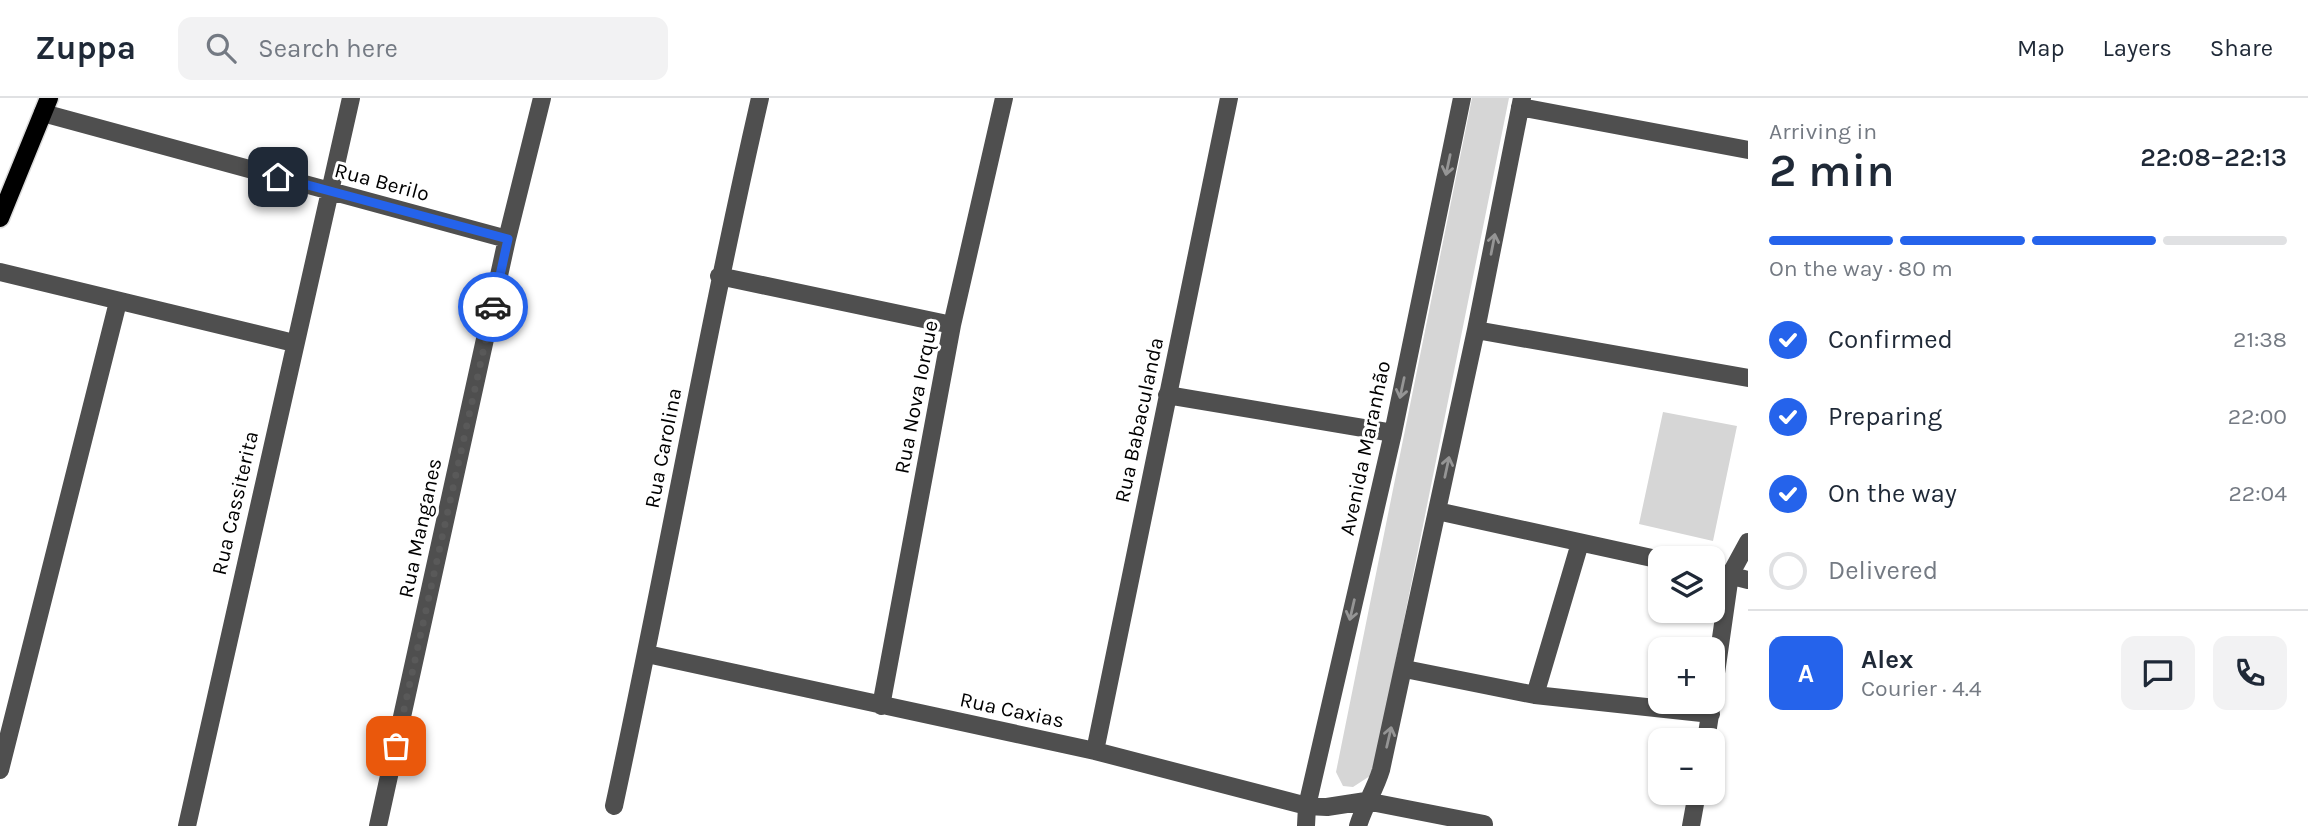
<!DOCTYPE html>
<html lang="en">
<head>
<meta charset="utf-8">
<style>
  :root { --surface:#fff; --page:#f2f2f3; --text:#1f2937; --muted:#747a83; --line:#e0e1e3; --accent:#2563eb }
  body { margin:0; font-family:Karla,sans-serif; background:var(--page); color:var(--text); height:100vh; display:flex; flex-direction:column; font-size:26px; white-space:nowrap }
  * { box-sizing:border-box; margin:0 }
  p { font-size:23px; color:var(--muted) }
  .icon { flex:none; width:38px; height:38px; fill:none; stroke:currentColor; stroke-width:2; stroke-linecap:round; stroke-linejoin:round }
  .map { position:relative; flex:1; overflow:hidden }
  .drawer { display:flex; flex-direction:column; background:var(--surface); width:560px }
  .drawer>* { flex:none }
  .tools { position:absolute; left:1648px; top:448px; display:grid; gap:14px }
  .tools a { display:grid; place-items:center; width:77px; height:77px; border-radius:14px; background:var(--surface); box-shadow:0 2px 5px #0004; font-size:35px }
  .pin { position:absolute; display:grid; place-items:center; width:60px; height:60px; color:#fff; margin:-30px; border-radius:14px; box-shadow:0 4px 10px #0006 }
  .courier { position:absolute; display:grid; place-items:center; width:70px; height:70px; margin:-35px; border:5px solid #2563eb; border-radius:50%; background:#fff; color:#222; box-shadow:0 2px 9px #0007 }
  .summary em { font-style:normal; font-weight:600 }
  .summary div { display:flex; flex-direction:column-reverse }
  .summary { display:flex; align-items:center; justify-content:space-between; height:119px; padding:0 21px }
  h1 { font-size:46px; font-weight:600; line-height:52px }
  .bar { display:grid; grid-template-columns:repeat(4,1fr); gap:10px 7px; align-content:center; height:84px; padding:0 21px }
  .bar i { height:9px; border-radius:5px; background:var(--line) }
  .bar .current { background:var(--accent) }
  .bar p { grid-column:span 4 }
  .line { display:flex; align-items:center; gap:18px; padding:0 21px; border-top:2px solid var(--line) }
  .line div { flex:1 }
  .round { display:grid; place-items:center; flex:none; width:74px; height:74px; border-radius:14px; background:var(--page) }
  ol { padding:0 21px; list-style:none }
  li { display:flex; align-items:center; gap:21px; height:77px }
  li p { margin-inline-start:auto }
  li .icon { padding:7px; border-radius:50%; background:var(--accent); color:#fff; stroke-width:4 }
  li:last-child { color:var(--muted) }
  li i { width:38px; height:38px; border:4px solid var(--line); border-radius:50% }
  header { display:flex; align-items:center; gap:42px; box-sizing:border-box; height:98px; padding:0 35px; background:var(--surface); border-bottom:2px solid var(--line) }
  header strong { font-size:33px }
  nav { display:flex; gap:38px; margin-inline-start:auto; font-size:24px }
  .search { width:490px; height:63px; background:var(--page); display:flex; align-items:center; gap:18px; box-sizing:border-box; padding:0 24px; border-radius:14px; color:var(--muted); font-size:26px }
  main { display:flex; flex:1; min-height:0 }
  .map>svg:first-child { display:block }
  .park { fill:#d6d6d6 }
  .lines { fill:none; stroke-linecap:round; stroke-linejoin:round }
  .major-casing { stroke:#dbdbdb; stroke-width:21 }
  .minor { stroke:#4f4f4f; stroke-width:18 }
  .major { stroke:#000; stroke-width:18 }
  .oneway { stroke:#959595 }
  .done { stroke:#595959; stroke-width:7; stroke-dasharray:0 12.6 }
  .route { stroke:#2563eb; stroke-width:9 }
  .labels { text-anchor:middle; stroke-width:6; stroke-linejoin:round; paint-order:stroke }
  .street-label { font-size:21px; fill:#000; stroke:#fff }
</style>
</head>
<body>
<header>
<strong>Zuppa</strong>
<div class="search"><svg class="icon" aria-label="search" viewBox="0 0 24 24"><circle cx="10" cy="10" r="6"/><path d="M15 15l6 6"/></svg>Search here</div>
<nav><a>Map</a><a>Layers</a><a>Share</a></nav>
</header>
<main>
<div class="map">
<svg width="1748" height="728" viewBox="0 0 1748 728">
  <rect width="100%" height="100%" fill="#fff"/>
  <path class="park" d="M1472 0H1509L1373 676 1353 689 1343 688 1336 674Z
    M1663 314 1737 328 1713 443 1639 426Z"/>
  <g class="lines">
    <defs>
      <path id="major" d="M0 120 49 0"/>
    </defs>
    <use href="#major" class="major-casing"/>
    <path class="minor" d="M1520 9 1748 52
      M43 15 507 141
      M0 174 294 245
      M719 178 952 227
      M1476 232 1748 280
      M1167 297 1393 335
      M1437 413 1661 462
      M1713 473 1748 482
      M647 556 1095 653 1307 708 1327 709 1366 703 1484 726
      M1405 571 1535 597 1711 616
      M1713 596 1730 477 1748 444
      M1535 597 1580 445
      M881 608 952 227 1004 0
      M1706 642 1712 604
      M1095 653 1229 0
      M0 672 118 204
      M614 708C665 473 706 235 760 0
      M187 728 351 0
      M378 728 507 141 542 0
      M1306 728 1307 708 1393 335 1462 0
      M1358 728C1364 708 1375 692 1381 672L1476 232 1522 0
      M1691 728 1697 695"/>
    <use href="#major" class="major"/>
  </g>
  <defs><path id="oneway-shaft" d="M-6 0H5M1.5-3L5.5 0L1.5 3" fill="none" stroke-width="1.6" stroke-linecap="round" stroke-linejoin="round" transform="scale(1.75)"/></defs>
  <g class="oneway">
    <use href="#oneway-shaft" transform="translate(1448 67) rotate(102)"/>
    <use href="#oneway-shaft" transform="translate(1493 146) rotate(-79)"/>
    <use href="#oneway-shaft" transform="translate(1402 290) rotate(102)"/>
    <use href="#oneway-shaft" transform="translate(1447 369) rotate(-78)"/>
    <use href="#oneway-shaft" transform="translate(1352 512) rotate(103)"/>
    <use href="#oneway-shaft" transform="translate(1389 639) rotate(-77)"/>
  </g>
  <g class="lines">
    <path class="done" d="M396 648 493 209"/>
    <path class="route" d="M278 79 508 141 493 209"/>
  </g>
  <g class="labels">
    <g class="street-label">
      <text transform="translate(382 84) rotate(15)" y="7">Rua Berilo</text>
      <text transform="translate(916 299) rotate(-79)" y="7">Rua Nova Iorque</text>
      <text transform="translate(1139 322) rotate(-78)" y="7">Rua Babaculanda</text>
      <text transform="translate(663 350) rotate(-79)" y="7">Rua Carolina</text>
      <text transform="translate(1365 350) rotate(-78)" y="7">Avenida Maranhão</text>
      <text transform="translate(235 405) rotate(-77)" y="7">Rua Cassiterita</text>
      <text transform="translate(420 430) rotate(-78)" y="7">Rua Manganes</text>
      <text transform="translate(1012 612) rotate(12)" y="7">Rua Caxias</text>
    </g>
  </g>
</svg>
<div class="tools">
<a><svg class="icon" aria-label="layers" viewBox="0 0 24 24"><path d="M12 4l9 5-9 5-9-5zM3 14l9 5 9-5"/></svg></a>
<a>+</a>
<a>−</a>
</div>
<div class="pin" style="left:396px;top:648px;background:#ea580c"><svg class="icon" aria-label="bag" viewBox="0 0 24 24"><path d="M5 8h14l-1 12H6zM9 8a3 3 0 0 1 6 0"/></svg></div>
<div class="pin" style="left:278px;top:79px;background:#1f2937"><svg class="icon" aria-label="home" viewBox="0 0 24 24"><path d="M3 11l9-7 9 7M6 9v11h12V9"/></svg></div>
<div class="courier" style="left:493px;top:209px"><svg class="icon" aria-label="car" viewBox="0 0 24 24"><path d="M5 17H2v-5l4-1 3-4h7l3 4 3 1v5h-3M9 17h6M6 11h13"/><circle cx="7" cy="17" r="2"/><circle cx="17" cy="17" r="2"/></svg></div>
</div>
<section class="drawer">
<div class="summary"><div><h1>2 min</h1><p>Arriving in</p></div><em>22:08–22:13</em></div>
<div class="bar"><i class="current"></i><i class="current"></i><i class="current"></i><i></i><p>On the way · 80 m</p></div>
<ol>
<li><svg class="icon" aria-label="check" viewBox="0 0 24 24"><path d="M5 12l5 5 9-10"/></svg>Confirmed<p>21:38</p></li>
<li><svg class="icon" aria-label="check" viewBox="0 0 24 24"><path d="M5 12l5 5 9-10"/></svg>Preparing<p>22:00</p></li>
<li><svg class="icon" aria-label="check" viewBox="0 0 24 24"><path d="M5 12l5 5 9-10"/></svg>On the way<p>22:04</p></li>
<li><i></i>Delivered</li>
</ol>
<div class="line" style="height:126px"><b class="round" style="background:var(--accent);color:#fff">A</b><div><b>Alex</b><p>Courier · 4.4</p></div><a class="round"><svg class="icon" aria-label="chat" viewBox="0 0 24 24"><path d="M4 5h16v11H9l-5 4z"/></svg></a><a class="round"><svg class="icon" aria-label="phone" viewBox="0 0 24 24"><path d="M5 4h4l2 5-3 2q2 4 5 5l2-3 5 2v4C11 20 4 13 5 4z"/></svg></a></div>
</section>
</main>
</body>
</html>
